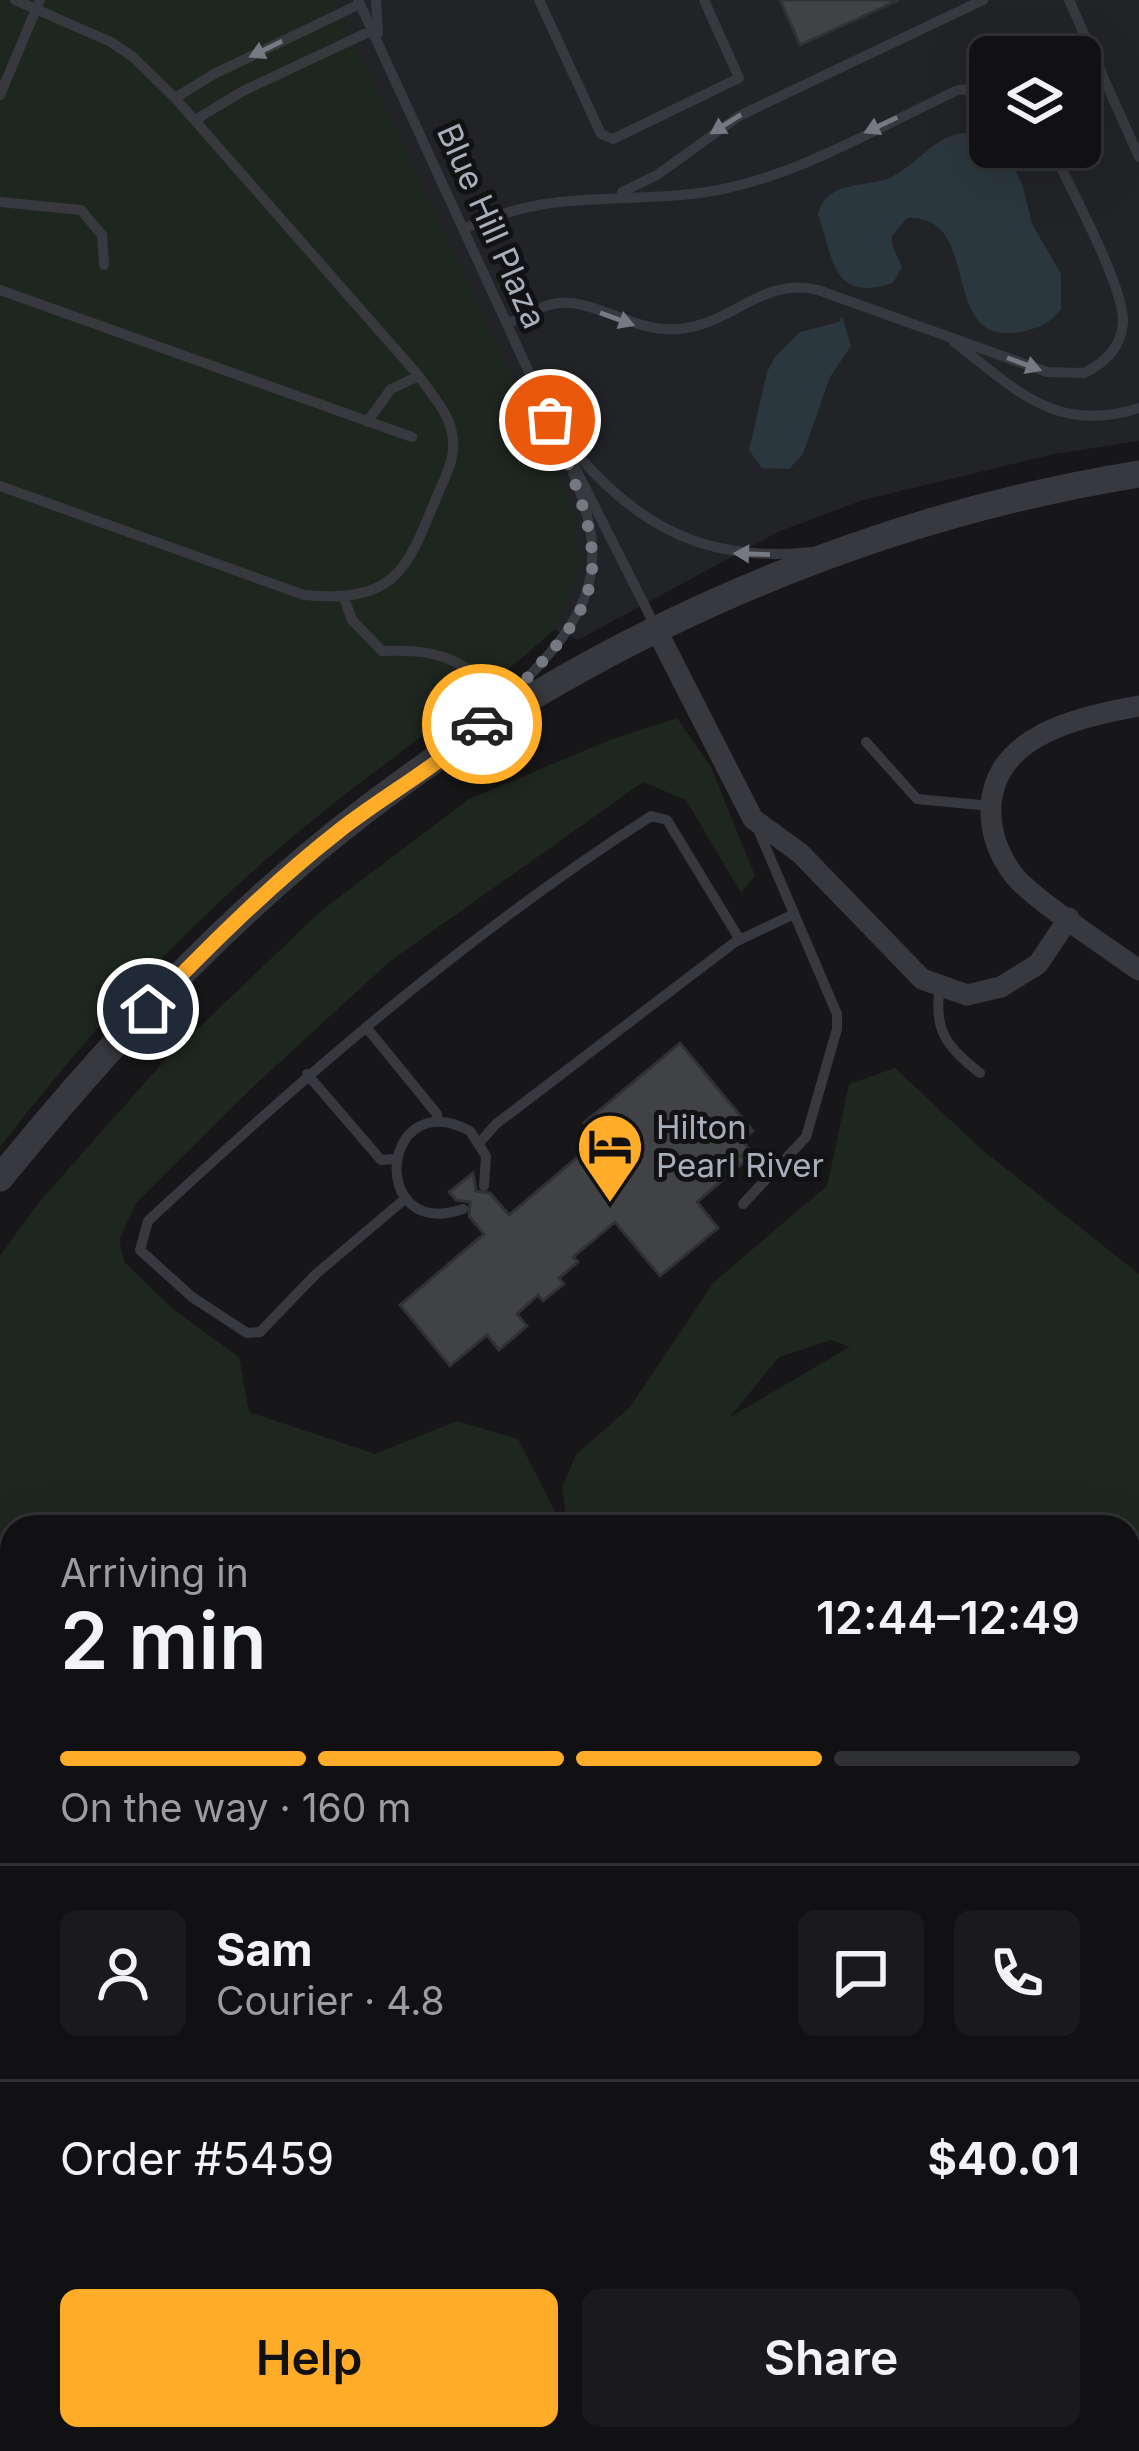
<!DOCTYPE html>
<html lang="en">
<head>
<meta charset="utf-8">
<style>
  :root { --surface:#111113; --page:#1a1a1c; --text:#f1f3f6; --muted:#9c9da0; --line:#303133; --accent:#ffac29 }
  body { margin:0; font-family:Inter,sans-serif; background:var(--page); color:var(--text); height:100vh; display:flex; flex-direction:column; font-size:45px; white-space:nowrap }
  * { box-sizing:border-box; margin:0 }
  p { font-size:39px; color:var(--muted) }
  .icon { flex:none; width:66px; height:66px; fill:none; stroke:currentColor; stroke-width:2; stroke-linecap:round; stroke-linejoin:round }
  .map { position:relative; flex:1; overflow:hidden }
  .details { position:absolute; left:0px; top:1515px; width:1140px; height:936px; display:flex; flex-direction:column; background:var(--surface); border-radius:36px 36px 0 0; box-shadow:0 12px 48px #0002,0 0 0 3px var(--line) }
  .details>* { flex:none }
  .tools { position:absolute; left:969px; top:36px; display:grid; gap:24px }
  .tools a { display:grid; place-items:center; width:132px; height:132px; border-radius:18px; background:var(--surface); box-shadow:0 12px 48px #0002,0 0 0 3px var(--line); font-size:60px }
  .pin { position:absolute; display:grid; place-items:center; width:102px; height:102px; color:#fff; margin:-51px; border:6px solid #fff; border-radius:50%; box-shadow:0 3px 12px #0007 }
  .courier { position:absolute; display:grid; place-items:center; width:120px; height:120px; margin:-60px; border:9px solid #ffac29; border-radius:50%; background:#fff; color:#222; box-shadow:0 3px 15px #0007 }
  .head em { font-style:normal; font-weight:600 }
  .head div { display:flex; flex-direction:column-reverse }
  .head { display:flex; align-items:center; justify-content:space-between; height:204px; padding:0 60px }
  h1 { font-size:78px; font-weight:600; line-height:90px }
  .bar { display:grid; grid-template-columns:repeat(4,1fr); gap:18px 12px; align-content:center; height:144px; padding:0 60px }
  .bar i { height:15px; border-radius:9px; background:var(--line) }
  .bar .selected { background:var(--accent) }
  .bar p { grid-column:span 4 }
  .line { display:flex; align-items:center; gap:30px; padding:0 60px; border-top:3px solid var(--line) }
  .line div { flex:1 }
  .round { display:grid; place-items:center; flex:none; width:126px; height:126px; border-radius:18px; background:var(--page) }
  .action { display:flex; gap:24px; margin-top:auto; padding:24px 60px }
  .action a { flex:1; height:138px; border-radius:18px; background:var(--accent); color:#111; font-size:48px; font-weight:600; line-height:138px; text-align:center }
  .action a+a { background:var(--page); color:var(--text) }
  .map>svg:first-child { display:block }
  .built { fill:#222326; fill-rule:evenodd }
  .green { fill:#1e271f; fill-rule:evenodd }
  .water { fill:#2b373e }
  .building { fill:#414246; stroke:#303135; stroke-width:3 }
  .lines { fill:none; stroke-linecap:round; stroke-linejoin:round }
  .path { stroke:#3d4045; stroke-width:3; stroke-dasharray:6 9; stroke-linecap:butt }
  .service { stroke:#37393e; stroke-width:10 }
  .minor { stroke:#37393e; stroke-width:21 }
  .tertiary { stroke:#37393e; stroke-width:27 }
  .oneway { fill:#757982 }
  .done { stroke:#757982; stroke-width:12; stroke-dasharray:0 21.6 }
  .route { stroke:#ffac29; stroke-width:15 }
  .labels { text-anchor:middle; stroke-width:10; stroke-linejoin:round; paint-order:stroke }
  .street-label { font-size:33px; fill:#a8aeba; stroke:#121214 }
  .poi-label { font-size:33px; fill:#a8aeba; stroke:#121214; text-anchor:start }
</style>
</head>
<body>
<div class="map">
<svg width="1139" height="2451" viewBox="0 0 1139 2451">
  <rect width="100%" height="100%" fill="#171719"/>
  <path class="built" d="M281 0H1139V441L1054 454 863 500 778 532 578 640 548 627ZM990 57H1080V147H990Z"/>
  <path class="green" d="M0 0H335L571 502C581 556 580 581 554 630 472 704 379 764 295 835 183 928 89 1032 0 1147Z
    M677 718 711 767 755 876 741 893 686 800 643 782 389 962 256 1084 136 1203 119 1240 125 1263 173 1309 239 1357 249 1412 375 1454 457 1421 518 1439 556 1514 550 1527H12V2439H1095L1089 2451H0V1256L40 1201 165 1060 321 911 469 799 610 740Z
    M895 1068 981 1149 1139 1274V1852L1128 1859V1527H566L576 1519 566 1517 562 1487 576 1455 630 1407 714 1282 827 1186 849 1084ZM831 1340 850 1347 730 1417 779 1357Z"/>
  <path class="water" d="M962 133 990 137V147H1004L1023 186 1032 224 1061 274V309C1051 323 1037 329 1020 332 936 347 985 214 907 218L892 236V245L902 267 893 283C831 303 834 258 818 215 826 180 864 188 889 178 915 167 933 137 962 133Z
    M842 316 851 346 830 377 803 454 789 469 762 468 749 450 767 372 775 357 800 332 839 322Z"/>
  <path class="building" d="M780 0H899L800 45Z
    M680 1043 753 1131 742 1140 749 1149 741 1156 745 1161 697 1202 718 1228 660 1276 615 1222 573 1257 578 1262 559 1278 564 1284 543 1301 538 1295 517 1314 527 1326 499 1350 487 1335 450 1366 400 1305 484 1234 469 1216 470 1202 456 1200 449 1192 473 1173 476 1191 490 1193 509 1215 598 1140 584 1123Z"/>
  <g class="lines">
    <path class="path" d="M763 1527C785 1513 798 1509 818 1527
      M0 1731 12 1752
      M0 1937 12 1945
      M0 2164 12 2171
      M348 2451 351 2439
      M528 2451 534 2439"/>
    <path class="service" d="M358 0 551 420 655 626
      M376 0 378 33
      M539 0 601 134 613 139 739 78 704 0
      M1069 0 1139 157
      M0 95 40 0
      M175 98 214 74 360 4
      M195 120 243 91 373 30
      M622 192 657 175 739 116 983 0
      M0 202 81 210 102 235 104 265
      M464 229C557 185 624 207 718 190 802 174 882 125 958 90L990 88
      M0 290 412 437
      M507 324C524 316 541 305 559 303 598 300 634 333 678 329 733 325 761 276 818 290L1047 372 1084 373C1105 363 1121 347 1123 323 1125 287 1068 184 1051 147
      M954 342C1015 388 1054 435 1139 408
      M367 422 391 389 419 376
      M572 448C638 528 708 563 811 552
      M0 486 304 595C394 603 406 573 437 496 446 475 457 456 452 433 449 413 430 393 419 376L175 98 133 57 111 42 15 0
      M344 598 352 620 382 651C423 650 445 652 479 676L482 704 470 729
      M504 702C580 625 618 582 573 473
      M866 742 917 799 991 806
      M940 987C933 1029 946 1047 980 1073
      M366 1027 437 1114 438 1121
      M307 1074 381 1160 394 1159
      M480 1142 496 1124 735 942 794 914
      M406 1198 316 1274 260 1332 247 1333 192 1297 140 1250 148 1221C306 1074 470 932 651 816L667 820 740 940
      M743 1204 806 1137 837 1029V1014L757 827
      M463 1209C367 1242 380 1083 470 1131L486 1156 484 1186"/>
    <path class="minor" d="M656 629 753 819 800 853 922 979 967 995 1001 987 1038 964 1069 918
      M1139 706C1080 716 995 735 991 806 990 830 998 854 1013 874 1031 898 1111 950 1139 970"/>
    <path class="tertiary" d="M0 1178C101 1054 210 935 335 834 565 649 848 521 1139 474"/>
  </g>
  <defs><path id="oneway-solid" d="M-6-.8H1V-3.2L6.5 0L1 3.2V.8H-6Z" transform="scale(3)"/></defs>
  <g class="oneway">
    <use href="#oneway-solid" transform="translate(266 49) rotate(154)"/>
    <use href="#oneway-solid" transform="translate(726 124) rotate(148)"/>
    <use href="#oneway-solid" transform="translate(881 125) rotate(155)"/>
    <use href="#oneway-solid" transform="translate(617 319) rotate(20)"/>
    <use href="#oneway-solid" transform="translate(1024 364) rotate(20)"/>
    <use href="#oneway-solid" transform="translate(752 554) rotate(-178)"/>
  </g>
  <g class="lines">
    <path class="done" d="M482 724C607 598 620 587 550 420"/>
    <path class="route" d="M148 1009C209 946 271 884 340 830 386 794 441 765 482 724"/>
  </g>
  <defs>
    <symbol id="hotel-pin" viewBox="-11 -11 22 30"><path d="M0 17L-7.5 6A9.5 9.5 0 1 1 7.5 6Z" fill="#ffac29" stroke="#121214"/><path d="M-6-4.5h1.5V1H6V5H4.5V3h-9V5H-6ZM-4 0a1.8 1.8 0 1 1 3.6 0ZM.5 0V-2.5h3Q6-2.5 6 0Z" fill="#111"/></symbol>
  </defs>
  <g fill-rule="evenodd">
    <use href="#hotel-pin" x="572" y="1108" width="76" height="104"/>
  </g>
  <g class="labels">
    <g class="street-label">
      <text transform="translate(492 226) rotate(66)" y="12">Blue Hill Plaza</text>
    </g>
    <g class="poi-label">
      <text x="656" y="1139">Hilton<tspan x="656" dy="38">Pearl River</tspan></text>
    </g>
  </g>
</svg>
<div class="tools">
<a><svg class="icon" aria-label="layers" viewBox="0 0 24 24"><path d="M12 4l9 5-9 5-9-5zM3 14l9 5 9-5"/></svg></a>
</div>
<div class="pin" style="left:550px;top:420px;background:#ea580c"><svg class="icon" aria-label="bag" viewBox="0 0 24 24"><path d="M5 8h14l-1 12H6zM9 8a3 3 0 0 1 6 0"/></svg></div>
<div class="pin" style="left:148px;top:1009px;background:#1f2937"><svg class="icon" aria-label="home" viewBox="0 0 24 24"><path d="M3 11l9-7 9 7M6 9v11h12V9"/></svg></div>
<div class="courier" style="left:482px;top:724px"><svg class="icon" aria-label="car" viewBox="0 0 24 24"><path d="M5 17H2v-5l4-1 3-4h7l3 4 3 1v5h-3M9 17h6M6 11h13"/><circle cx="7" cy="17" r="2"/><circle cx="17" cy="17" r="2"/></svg></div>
<section class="details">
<div class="head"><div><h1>2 min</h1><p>Arriving in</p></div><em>12:44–12:49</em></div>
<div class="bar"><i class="selected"></i><i class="selected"></i><i class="selected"></i><i></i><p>On the way · 160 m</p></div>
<div class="line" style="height:216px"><a class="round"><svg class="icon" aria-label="person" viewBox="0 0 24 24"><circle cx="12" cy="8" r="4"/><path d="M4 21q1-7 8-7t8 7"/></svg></a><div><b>Sam</b><p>Courier · 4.8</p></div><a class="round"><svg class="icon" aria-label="chat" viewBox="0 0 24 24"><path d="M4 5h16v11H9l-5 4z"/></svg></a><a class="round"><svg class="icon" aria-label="phone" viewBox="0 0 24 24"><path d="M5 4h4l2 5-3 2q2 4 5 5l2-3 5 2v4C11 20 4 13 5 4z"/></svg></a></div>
<div class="line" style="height:156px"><div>Order #5459</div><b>$40.01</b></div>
<div class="action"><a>Help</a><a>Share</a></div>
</section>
</div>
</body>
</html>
